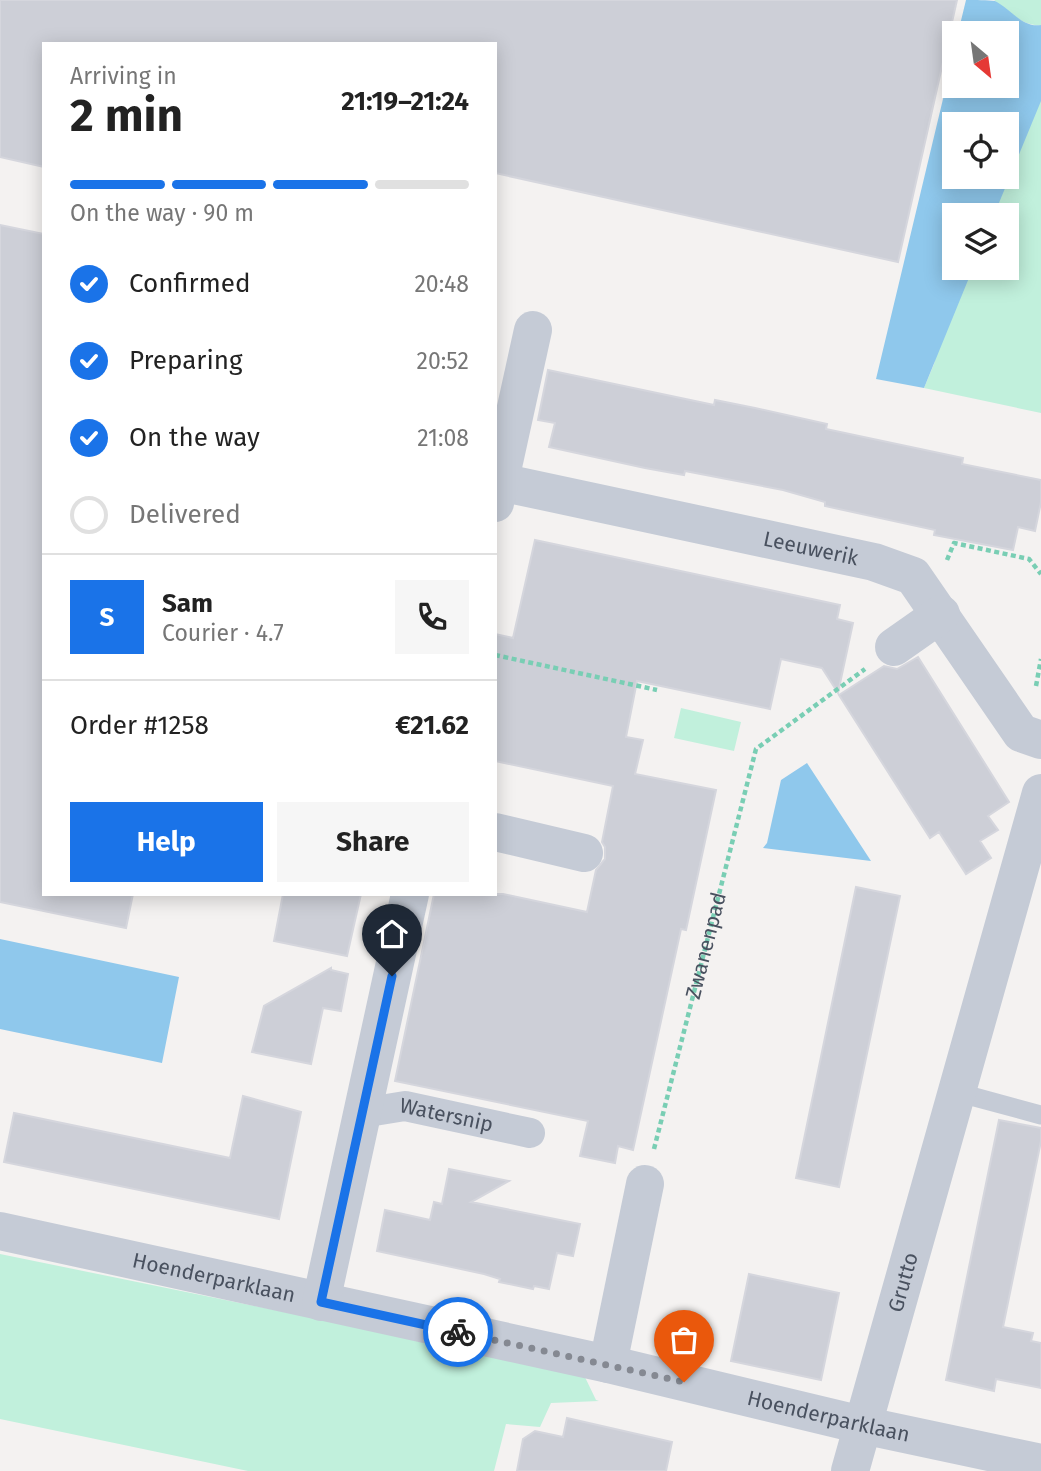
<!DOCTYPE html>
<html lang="en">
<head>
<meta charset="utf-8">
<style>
  :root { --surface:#fff; --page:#f6f6f6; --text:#222; --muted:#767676; --line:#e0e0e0; --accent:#1a73e8 }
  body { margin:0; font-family:"Fira Sans",sans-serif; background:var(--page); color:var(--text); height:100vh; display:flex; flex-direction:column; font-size:26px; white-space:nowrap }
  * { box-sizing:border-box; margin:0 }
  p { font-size:23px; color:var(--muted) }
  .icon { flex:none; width:38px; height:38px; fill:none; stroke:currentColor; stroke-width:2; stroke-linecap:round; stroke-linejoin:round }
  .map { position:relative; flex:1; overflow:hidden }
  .details { position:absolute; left:42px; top:42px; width:455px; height:854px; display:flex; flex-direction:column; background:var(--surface); border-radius:0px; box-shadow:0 4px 18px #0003 }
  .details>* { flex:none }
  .needle { width:46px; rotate:151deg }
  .buttons { position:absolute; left:942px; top:21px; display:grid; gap:14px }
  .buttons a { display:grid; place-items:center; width:77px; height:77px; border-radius:0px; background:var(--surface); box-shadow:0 4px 18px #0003; font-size:35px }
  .pin { position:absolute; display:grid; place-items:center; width:60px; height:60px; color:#fff; margin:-72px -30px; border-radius:50% 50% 50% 0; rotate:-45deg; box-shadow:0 0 7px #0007 }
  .pin .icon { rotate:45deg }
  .courier { position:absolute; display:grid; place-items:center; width:70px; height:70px; margin:-35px; border:5px solid #1a73e8; border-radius:50%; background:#fff; color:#222; box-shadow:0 2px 9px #0007 }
  .overview em { font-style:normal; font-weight:700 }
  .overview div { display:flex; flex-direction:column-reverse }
  .overview { display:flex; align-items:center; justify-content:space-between; height:119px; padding:0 28px }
  h1 { font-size:46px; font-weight:700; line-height:52px }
  .bar { display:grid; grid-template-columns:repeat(4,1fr); gap:10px 7px; align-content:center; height:84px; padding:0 28px }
  .bar i { height:9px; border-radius:5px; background:var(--line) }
  .bar .selected { background:var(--accent) }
  .bar p { grid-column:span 4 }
  .line { display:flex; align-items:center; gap:18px; padding:0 28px; border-top:2px solid var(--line) }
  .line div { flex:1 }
  .round { display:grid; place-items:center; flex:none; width:74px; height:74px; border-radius:0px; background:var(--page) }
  ol { padding:0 28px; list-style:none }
  li { display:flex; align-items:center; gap:21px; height:77px }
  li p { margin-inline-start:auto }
  li .icon { padding:7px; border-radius:50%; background:var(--accent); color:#fff; stroke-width:4 }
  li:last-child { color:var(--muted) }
  li i { width:38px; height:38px; border:4px solid var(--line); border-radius:50% }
  .primary-button { display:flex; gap:14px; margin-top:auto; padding:14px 28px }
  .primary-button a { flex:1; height:80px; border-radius:0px; background:var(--accent); color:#fff; font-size:28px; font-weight:700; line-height:80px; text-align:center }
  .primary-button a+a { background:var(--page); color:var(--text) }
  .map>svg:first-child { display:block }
  .green { fill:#c1f0dc }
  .water { fill:#8fc8ec; fill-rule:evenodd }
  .building { fill:#cdcfd7; stroke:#d5d6dd; stroke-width:2 }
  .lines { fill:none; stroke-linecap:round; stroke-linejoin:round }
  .path { stroke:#79ceb4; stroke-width:4.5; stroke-dasharray:5 3.5; stroke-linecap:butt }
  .service { stroke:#c5cbd6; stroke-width:19 }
  .pedestrian { stroke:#c5cbd6; stroke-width:30 }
  .minor { stroke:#c5cbd6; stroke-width:38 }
  .done { stroke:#858992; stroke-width:7; stroke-dasharray:0 12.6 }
  .route { stroke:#1a73e8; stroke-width:9 }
  .labels { text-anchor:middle; stroke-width:5; stroke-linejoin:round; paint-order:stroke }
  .street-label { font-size:21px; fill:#49515f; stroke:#fff }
</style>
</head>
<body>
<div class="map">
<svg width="1041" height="1471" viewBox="0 0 1041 1471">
  <rect width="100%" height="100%" fill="#f4f2f1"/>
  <path class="green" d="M994 0H1041V25C1023 27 1007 11 994 0Z
    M1041 94V413L924 388 934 364 956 268H1006V215H972L1006 177V124Z
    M681 708 741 722 734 751 674 738Z
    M0 1254 583 1373 596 1400 599 1401 551 1403 540 1427 506 1424 494 1471H248L0 1419Z"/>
  <path class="water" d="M966 0C975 0 988 0 995 1 1011 9 1022 28 1041 25V101L994 215H954V268H973L924 388 876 379 954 53V86H1006V33H958ZM954 124H1006V177H954Z
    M807 763 871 861 763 848 767 843 781 780Z
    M0 939 179 977 162 1063 0 1029Z"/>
  <path class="building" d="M0 0H957L898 262 495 173V44H44V167L0 157Z
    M0 225 44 234V894H133L126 928 0 902Z
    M548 370 714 405 715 400 755 408 827 424 826 429 963 458 962 464 1041 480V502L1035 531 1018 527 1013 550 934 535 935 530 825 506V502L783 490 685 471 684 475 645 468 549 447 555 423 538 420Z
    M535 540 840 605 837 619 853 623 838 693 822 668 781 659 770 709 637 681 626 737 643 740 635 774 716 790 686 930 681 929 633 1150 618 1146 615 1163 580 1156 588 1121 395 1081 434 894H503L587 912 596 870 605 859V847L602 842 613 786 495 761V634L513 638Z
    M918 657 1009 802 988 816 998 830 980 841 991 858 966 874 939 832 930 838 839 695 884 666 897 669Z
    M856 887 900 896 839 1187 796 1178Z
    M283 894H361L347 956 274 941Z
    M331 968V970L348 974 341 1011 323 1008 311 1064 252 1052 264 1006Z
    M243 1096 301 1112 279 1219 4 1162 14 1113 230 1158Z
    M999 1120 1041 1128V1141L1003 1327 1033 1333 1031 1341 1041 1343V1388L996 1379 994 1391 946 1380Z
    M449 1169 509 1181 471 1202 580 1224 573 1256 557 1253 549 1289 534 1286 533 1289 499 1282 500 1279 484 1274 377 1251 385 1210 430 1220 434 1202 442 1204Z
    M749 1274 839 1293 821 1380 731 1361Z
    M567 1418 672 1442 666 1471H517L523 1439 535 1431 563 1437Z"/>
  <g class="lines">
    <g class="path">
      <path d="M947 560 954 543 1029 559 1041 574"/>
      <path d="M495 655 657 690"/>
      <path d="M1036 686 1041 659"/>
      <path id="s1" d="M654 1149 756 749 865 669"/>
    </g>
    <path class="service" d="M956 1092 1041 1115"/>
    <path class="pedestrian" id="s2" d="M362 1113 405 1106 530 1133"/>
    <g class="minor">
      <path id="s3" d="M500 482 874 562 913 576 1021 733 1041 740"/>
      <path d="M495 503 533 330"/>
      <path d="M894 647 941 614"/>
      <path d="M495 832 584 853"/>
      <path id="s4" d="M0 1231 608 1364 862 1425 1041 1463"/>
      <path d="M321 1302 410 894"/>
      <path d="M608 1364 645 1184"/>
      <path id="s5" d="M850 1471 1041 793"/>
    </g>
  </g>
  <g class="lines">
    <path class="done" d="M458 1332 684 1382"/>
    <path class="route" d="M392 976 321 1302 458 1332"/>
  </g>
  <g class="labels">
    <g class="street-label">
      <text dy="7" stroke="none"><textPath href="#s3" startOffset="318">Leeuwerik</textPath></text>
      <text dy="7" stroke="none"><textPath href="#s1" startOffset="210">Zwanenpad</textPath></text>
      <text dy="7" stroke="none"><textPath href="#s2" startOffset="86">Watersnip</textPath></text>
      <text dy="7" stroke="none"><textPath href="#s4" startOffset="219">Hoenderparklaan</textPath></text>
      <text dy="7" stroke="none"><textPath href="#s5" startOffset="196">Grutto</textPath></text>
      <text dy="7" stroke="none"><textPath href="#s4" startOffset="849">Hoenderparklaan</textPath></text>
    </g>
  </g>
</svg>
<div class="buttons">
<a><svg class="needle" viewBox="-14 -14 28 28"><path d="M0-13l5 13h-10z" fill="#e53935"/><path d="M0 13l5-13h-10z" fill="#767676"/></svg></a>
<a><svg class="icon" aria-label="locate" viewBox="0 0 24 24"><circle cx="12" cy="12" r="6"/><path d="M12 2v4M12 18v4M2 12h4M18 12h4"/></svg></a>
<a><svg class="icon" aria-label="layers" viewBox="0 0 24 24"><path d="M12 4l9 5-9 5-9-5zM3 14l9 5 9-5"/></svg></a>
</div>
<div class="pin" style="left:684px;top:1382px;background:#ea580c"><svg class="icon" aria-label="bag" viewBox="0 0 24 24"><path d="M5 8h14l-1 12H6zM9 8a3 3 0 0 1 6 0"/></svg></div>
<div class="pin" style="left:392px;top:976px;background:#1f2937"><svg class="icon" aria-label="home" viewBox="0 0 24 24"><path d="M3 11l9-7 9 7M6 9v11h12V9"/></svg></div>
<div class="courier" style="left:458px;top:1332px"><svg class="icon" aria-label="bike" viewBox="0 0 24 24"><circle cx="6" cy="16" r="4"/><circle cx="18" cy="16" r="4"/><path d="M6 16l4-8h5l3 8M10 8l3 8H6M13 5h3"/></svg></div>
<section class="details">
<div class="overview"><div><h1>2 min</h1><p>Arriving in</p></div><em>21:19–21:24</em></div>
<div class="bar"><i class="selected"></i><i class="selected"></i><i class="selected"></i><i></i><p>On the way · 90 m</p></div>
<ol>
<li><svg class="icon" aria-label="check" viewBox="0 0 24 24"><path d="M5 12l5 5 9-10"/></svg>Confirmed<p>20:48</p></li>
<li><svg class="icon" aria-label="check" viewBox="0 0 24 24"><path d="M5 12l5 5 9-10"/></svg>Preparing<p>20:52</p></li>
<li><svg class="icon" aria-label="check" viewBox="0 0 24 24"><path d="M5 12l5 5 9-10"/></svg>On the way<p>21:08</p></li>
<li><i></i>Delivered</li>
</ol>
<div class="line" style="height:126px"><b class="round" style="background:var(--accent);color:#fff">S</b><div><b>Sam</b><p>Courier · 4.7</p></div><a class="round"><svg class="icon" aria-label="phone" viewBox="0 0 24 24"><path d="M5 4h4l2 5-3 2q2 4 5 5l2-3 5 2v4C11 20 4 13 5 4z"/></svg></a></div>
<div class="line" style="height:91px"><div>Order #1258</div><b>€21.62</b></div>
<div class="primary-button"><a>Help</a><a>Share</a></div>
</section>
</div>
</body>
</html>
